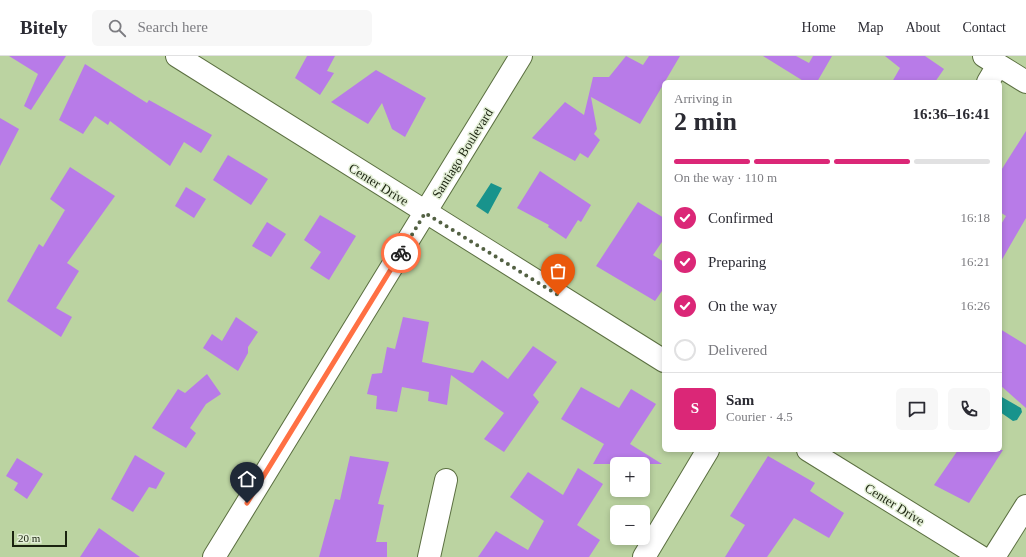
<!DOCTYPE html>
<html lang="en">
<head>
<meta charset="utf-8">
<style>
  :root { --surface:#fff; --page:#f7f7f7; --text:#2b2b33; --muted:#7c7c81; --line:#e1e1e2; --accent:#db2777 }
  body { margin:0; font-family:"Times New Roman",serif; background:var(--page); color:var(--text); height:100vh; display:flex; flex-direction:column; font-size:15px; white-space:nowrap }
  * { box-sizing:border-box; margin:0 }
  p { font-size:13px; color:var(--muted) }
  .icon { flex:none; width:22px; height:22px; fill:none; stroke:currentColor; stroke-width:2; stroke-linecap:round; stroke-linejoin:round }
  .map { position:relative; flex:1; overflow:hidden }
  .side { position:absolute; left:662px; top:24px; width:340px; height:372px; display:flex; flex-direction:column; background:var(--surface); border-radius:6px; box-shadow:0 2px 6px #0003 }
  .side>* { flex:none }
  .controls { position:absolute; left:610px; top:401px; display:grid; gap:8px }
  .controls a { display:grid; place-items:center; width:40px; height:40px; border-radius:6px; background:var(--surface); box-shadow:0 2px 6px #0003; font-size:20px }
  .scale { position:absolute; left:12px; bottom:10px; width:55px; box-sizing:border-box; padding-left:4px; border:2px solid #1b2310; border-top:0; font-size:11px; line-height:14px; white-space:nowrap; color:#1b2310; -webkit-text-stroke:3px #e3efd6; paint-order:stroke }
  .pin { position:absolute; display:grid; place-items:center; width:34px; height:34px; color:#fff; margin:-41px -17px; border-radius:50% 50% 50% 0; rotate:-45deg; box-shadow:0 0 4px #0007 }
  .pin .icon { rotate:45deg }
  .courier { position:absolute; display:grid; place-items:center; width:40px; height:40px; margin:-20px; border:3px solid #ff7043; border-radius:50%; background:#fff; color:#222; box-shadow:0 1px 5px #0007 }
  .summary em { font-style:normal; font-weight:700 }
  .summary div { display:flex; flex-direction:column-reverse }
  .summary { display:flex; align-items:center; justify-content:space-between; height:68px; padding:0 12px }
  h1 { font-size:26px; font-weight:700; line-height:30px }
  .bar { display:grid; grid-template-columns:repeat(4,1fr); gap:6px 4px; align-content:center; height:48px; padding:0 12px }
  .bar i { height:5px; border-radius:3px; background:var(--line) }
  .bar .current { background:var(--accent) }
  .bar p { grid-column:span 4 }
  .line { display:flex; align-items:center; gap:10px; padding:0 12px; border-top:1px solid var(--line) }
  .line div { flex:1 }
  .round { display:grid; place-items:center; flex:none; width:42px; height:42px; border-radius:6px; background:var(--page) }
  ol { padding:0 12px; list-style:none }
  li { display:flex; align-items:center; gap:12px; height:44px }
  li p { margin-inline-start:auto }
  li .icon { padding:4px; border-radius:50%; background:var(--accent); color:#fff; stroke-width:4 }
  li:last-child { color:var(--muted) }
  li i { width:22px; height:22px; border:2px solid var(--line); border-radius:50% }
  header { display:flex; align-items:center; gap:24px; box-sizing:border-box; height:56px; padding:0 20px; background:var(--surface); border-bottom:1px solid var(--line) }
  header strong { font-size:19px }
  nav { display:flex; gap:22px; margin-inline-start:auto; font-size:14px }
  .search { width:280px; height:36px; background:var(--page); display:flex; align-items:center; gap:10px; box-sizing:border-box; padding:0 14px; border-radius:6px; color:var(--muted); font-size:15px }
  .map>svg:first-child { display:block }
  .water { fill:#18938c }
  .building { fill:#b87be8 }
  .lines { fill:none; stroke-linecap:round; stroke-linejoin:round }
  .minor-casing { stroke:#5b6f41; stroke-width:24 }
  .minor { stroke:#fff; stroke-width:22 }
  .done { stroke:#536143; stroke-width:4; stroke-dasharray:0 7.2 }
  .route { stroke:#ff7043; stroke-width:5 }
  .labels { text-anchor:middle; stroke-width:3; stroke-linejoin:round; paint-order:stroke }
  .street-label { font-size:13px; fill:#1b2310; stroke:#e3efd6 }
</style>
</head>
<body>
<header>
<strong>Bitely</strong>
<div class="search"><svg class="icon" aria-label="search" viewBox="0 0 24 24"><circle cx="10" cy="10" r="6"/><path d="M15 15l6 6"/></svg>Search here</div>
<nav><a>Home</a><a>Map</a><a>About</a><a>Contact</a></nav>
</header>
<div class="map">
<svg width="1026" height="501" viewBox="0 0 1026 501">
  <rect width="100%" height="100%" fill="#bbd3a1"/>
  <path class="water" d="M491 127 502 132 488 158 476 150Z
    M1000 340 1021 352 1022 356 1017 364 1013 365 1000 356Z"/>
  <path class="building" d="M9 0H66L31 54 24 50 38 18Z
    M307 0H335L327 15 334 17 320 39 295 22Z
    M626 0 643 9 649 0H680L640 68 591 41 597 73 594 78 600 84 588 102 580 97 575 105 532 82 565 46 584 59 593 21H609Z
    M763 0H796L809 7 813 0H832L817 26H805Z
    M885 0H925L944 13 935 26H892L900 12Z
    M85 8 147 47 149 44 212 79 201 97 184 86 170 110 110 65 108 69 95 60 83 78 59 64Z
    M376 14 426 42 405 81 392 73 382 47 368 68 331 46Z
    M0 62 19 73 0 110Z
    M1026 75V162L1000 207V170L1006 160 1000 156V116Z
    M228 99 268 123 251 149 213 124Z
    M70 111 115 140 67 207 79 215 56 252 72 261 61 281 7 245 39 188 43 191 65 154 50 143Z
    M540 115 591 149 581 166 578 164 566 183 548 171 549 169 517 152Z
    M186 131 206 143 194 162 175 150Z
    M638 146 664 162V183L653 199 664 206V232L655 245 596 210Z
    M320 159 356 180 329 224 310 212 321 196 304 184Z
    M267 166 286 178 271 201 252 190Z
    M236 261 258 276 248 291V297L238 315 203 292 212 278 222 285Z
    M403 261 429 266 422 306 473 317 482 304 508 323 533 290 557 306 533 339 539 346 504 396 484 383 504 357 451 319 447 349 428 345 429 336 402 331 397 356 376 353 377 340 367 338 372 318 382 317 387 291 395 293Z
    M1000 273 1026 289V352L1000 329Z
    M207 318 221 338 206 348 190 372 196 377 186 392 152 372 178 333 185 337Z
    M581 331 619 352 631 333 656 348 630 388 662 408H593L604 388 561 363Z
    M958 394H1003L969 447 934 429Z
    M135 399 165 417 156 433 149 431 133 456 111 443Z
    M350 400 389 406 378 448 384 449 376 486H387V501H319L335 443 340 444Z
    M768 400 815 427 810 435 844 457 829 482 794 462 767 501H725L745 469 730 460Z
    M17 402 43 418 27 443 14 434 18 427 6 420Z
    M578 412 603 428 577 469 600 484 589 501H478L496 475 528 494 544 465 510 441 528 416 563 439Z
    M99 472 140 501H80Z"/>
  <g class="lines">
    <defs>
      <path id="minor" d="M177 0 664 305
        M984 0 1026 26
        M988 26 998 9
        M808 394 981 501
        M214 501 521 0
        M429 501 446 424
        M644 501 708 394
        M994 501 1026 450"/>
    </defs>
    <use href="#minor" class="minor-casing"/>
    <use href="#minor" class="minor"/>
  </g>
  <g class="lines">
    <path class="done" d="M401 197 425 157 558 239"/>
    <path class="route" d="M247 447 401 197"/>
  </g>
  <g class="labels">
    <g class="street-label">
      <text transform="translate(462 97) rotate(-58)" y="5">Santiago Boulevard</text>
      <text transform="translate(379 128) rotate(32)" y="5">Center Drive</text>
      <text transform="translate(895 448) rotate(32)" y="5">Center Drive</text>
    </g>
  </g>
</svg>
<div class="controls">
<a>+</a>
<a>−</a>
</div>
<div class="scale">20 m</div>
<div class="pin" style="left:558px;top:239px;background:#ea580c"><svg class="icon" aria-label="bag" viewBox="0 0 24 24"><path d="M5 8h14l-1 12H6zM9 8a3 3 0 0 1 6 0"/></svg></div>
<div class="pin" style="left:247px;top:447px;background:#1f2937"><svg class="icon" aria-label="home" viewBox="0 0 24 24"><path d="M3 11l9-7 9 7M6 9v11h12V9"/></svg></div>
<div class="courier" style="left:401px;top:197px"><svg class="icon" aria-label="bike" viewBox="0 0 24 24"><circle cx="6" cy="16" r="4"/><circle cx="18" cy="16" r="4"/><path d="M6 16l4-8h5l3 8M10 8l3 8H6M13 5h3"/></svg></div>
<section class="side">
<div class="summary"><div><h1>2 min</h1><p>Arriving in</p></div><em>16:36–16:41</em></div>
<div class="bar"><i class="current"></i><i class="current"></i><i class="current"></i><i></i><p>On the way · 110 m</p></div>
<ol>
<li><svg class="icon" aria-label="check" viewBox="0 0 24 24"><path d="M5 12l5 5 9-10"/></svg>Confirmed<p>16:18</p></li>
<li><svg class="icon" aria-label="check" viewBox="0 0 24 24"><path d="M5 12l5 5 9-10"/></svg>Preparing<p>16:21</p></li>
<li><svg class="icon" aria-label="check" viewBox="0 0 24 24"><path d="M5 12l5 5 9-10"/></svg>On the way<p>16:26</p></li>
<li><i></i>Delivered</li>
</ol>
<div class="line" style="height:72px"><b class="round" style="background:var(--accent);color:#fff">S</b><div><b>Sam</b><p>Courier · 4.5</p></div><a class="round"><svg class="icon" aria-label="chat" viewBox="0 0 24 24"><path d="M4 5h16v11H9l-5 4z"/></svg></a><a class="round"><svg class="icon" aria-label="phone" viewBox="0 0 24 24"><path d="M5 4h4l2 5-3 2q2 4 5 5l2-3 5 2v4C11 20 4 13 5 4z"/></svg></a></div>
</section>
</div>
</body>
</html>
